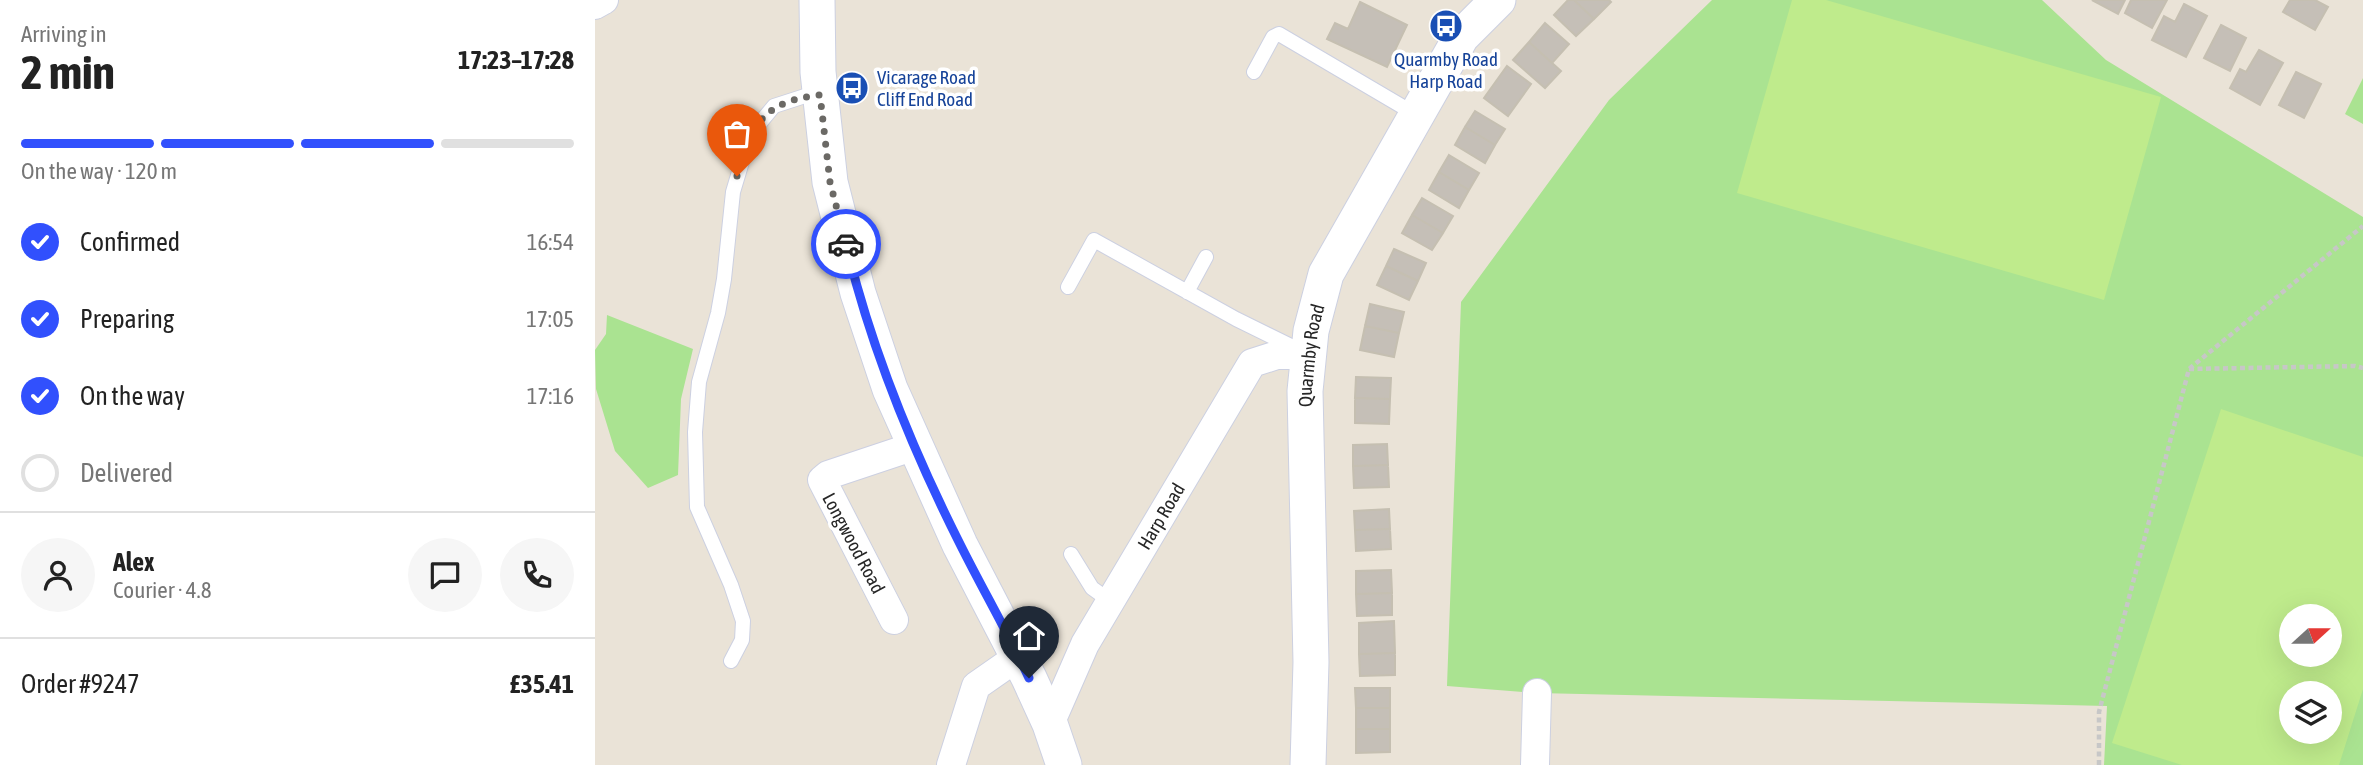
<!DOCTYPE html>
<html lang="en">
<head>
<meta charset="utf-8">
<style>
  :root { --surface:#fff; --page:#f6f6f6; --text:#222; --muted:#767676; --line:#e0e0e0; --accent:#3150fd }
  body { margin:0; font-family:"Asap Condensed",sans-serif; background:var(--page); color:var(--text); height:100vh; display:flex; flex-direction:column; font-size:26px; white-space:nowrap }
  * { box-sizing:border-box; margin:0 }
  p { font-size:23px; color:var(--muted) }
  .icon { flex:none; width:38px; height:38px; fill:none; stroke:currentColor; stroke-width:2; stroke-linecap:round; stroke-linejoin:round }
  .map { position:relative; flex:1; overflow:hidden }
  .panel { display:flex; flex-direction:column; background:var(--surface); width:595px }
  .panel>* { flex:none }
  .needle { width:46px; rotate:69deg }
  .buttons { position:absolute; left:1684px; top:604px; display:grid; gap:14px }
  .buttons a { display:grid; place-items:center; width:63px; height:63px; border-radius:50%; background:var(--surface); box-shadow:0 7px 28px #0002; font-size:35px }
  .pin { position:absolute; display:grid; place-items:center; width:60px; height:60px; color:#fff; margin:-72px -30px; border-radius:50% 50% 50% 0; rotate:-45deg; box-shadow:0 0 7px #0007 }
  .pin .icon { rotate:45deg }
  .courier { position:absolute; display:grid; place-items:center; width:70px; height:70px; margin:-35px; border:5px solid #3150fd; border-radius:50%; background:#fff; color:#222; box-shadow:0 2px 9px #0007 }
  .headline em { font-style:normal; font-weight:700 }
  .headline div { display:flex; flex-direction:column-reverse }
  .headline { display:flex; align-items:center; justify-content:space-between; height:119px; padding:0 21px }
  h1 { font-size:46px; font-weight:700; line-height:52px }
  .bar { display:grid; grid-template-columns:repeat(4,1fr); gap:10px 7px; align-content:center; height:84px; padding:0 21px }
  .bar i { height:9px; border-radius:5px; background:var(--line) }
  .bar .active { background:var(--accent) }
  .bar p { grid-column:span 4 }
  .line { display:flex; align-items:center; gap:18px; padding:0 21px; border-top:2px solid var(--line) }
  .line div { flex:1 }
  .round { display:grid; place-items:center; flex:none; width:74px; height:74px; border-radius:37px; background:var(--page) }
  ol { padding:0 21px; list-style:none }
  li { display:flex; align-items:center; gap:21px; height:77px }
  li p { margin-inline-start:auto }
  li .icon { padding:7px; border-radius:50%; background:var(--accent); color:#fff; stroke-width:4 }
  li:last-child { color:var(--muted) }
  li i { width:38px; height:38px; border:4px solid var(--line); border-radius:50% }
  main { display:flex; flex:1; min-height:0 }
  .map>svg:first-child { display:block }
  .green { fill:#aae391; fill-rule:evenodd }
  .pitch { fill:#bfeb8c; fill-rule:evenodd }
  .building { fill:#c5bfb7; stroke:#c5bfb1; stroke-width:2 }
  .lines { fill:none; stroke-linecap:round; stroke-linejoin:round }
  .service-casing { stroke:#ccd0e1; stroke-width:16 }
  .minor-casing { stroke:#ccd0e1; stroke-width:30 }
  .tertiary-casing { stroke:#ccd0e1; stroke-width:37 }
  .path { stroke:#c7c7c7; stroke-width:4.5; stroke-dasharray:5 3.5; stroke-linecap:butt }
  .service { stroke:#fff; stroke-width:14 }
  .minor { stroke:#fff; stroke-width:28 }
  .tertiary { stroke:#fff; stroke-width:35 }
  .done { stroke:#6b6965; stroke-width:7; stroke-dasharray:0 12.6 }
  .route { stroke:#3150fd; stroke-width:9 }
  .labels { text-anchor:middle; stroke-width:7; stroke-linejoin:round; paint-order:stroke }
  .transit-label { font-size:19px; fill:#164399; stroke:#fff }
  .street-label { font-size:19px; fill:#272727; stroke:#fff }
</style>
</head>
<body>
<main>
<section class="panel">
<div class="headline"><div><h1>2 min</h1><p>Arriving in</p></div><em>17:23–17:28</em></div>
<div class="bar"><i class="active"></i><i class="active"></i><i class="active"></i><i></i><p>On the way · 120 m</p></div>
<ol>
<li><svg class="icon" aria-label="check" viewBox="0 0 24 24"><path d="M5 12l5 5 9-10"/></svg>Confirmed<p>16:54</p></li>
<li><svg class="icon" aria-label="check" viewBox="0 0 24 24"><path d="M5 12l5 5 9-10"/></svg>Preparing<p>17:05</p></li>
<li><svg class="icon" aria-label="check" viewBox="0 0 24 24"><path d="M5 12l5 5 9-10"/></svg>On the way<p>17:16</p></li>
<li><i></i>Delivered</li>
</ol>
<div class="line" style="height:126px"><a class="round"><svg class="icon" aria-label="person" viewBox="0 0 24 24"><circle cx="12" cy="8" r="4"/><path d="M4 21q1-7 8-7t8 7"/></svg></a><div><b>Alex</b><p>Courier · 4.8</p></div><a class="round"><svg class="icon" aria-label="chat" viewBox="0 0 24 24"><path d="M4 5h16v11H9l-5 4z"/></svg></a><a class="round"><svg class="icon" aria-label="phone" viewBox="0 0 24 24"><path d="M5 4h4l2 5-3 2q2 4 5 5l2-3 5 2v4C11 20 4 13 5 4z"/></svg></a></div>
<div class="line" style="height:91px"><div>Order #9247</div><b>£35.41</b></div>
</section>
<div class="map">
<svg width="1768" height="765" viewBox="0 0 1768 765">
  <rect width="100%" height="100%" fill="#eae3d7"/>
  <path class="green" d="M1117 0H1447L1511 60 1768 217V765H1509L1512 706 942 693 852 686 866 302 1014 100ZM1696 616H1734V654H1696ZM1696 693H1734V732H1696Z
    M1768 78V124L1750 114Z
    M12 315 98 349 86 399 83 475 53 488 20 451 1 389 0 350 11 334Z"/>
  <path class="pitch" d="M1197 0H1231L1566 97 1509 300 1142 193Z
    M1626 409 1768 457V689L1744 765H1587L1517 743ZM1696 616H1734V654H1696ZM1696 693H1734V732H1696Z"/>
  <path class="building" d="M973 0H979L999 19 981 36 959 15Z
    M979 0H1014L1016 2 999 19Z
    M1497 0H1530L1523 14Z
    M1536 0H1572L1557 28 1530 13Z
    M1695 0H1720L1733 7 1720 30 1688 12Z
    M765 2 812 25 792 67 732 39 740 23 753 29Z
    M1589 4 1612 16 1591 57 1557 40 1569 16 1580 22Z
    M950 23 974 44 957 63 934 42Z
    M1626 25 1651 38 1635 71 1609 58Z
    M934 42 966 71 950 88 918 60Z
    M1664 50 1688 63 1665 105 1635 88 1645 69 1651 72Z
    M912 66 936 84 913 116 889 98Z
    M1701 72 1726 84 1709 118 1684 105Z
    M880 111 910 129 900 145 870 127Z
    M870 127 900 145 890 163 860 145Z
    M854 155 884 173 874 190 844 172Z
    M844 172 874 190 864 208 834 190Z
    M827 198 858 216 848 233 817 215Z
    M817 215 848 233 837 250 807 233Z
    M799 249 831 263 823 281 791 266Z
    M791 266 823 281 814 300 782 285Z
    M775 304 809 312 804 333 770 326Z
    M770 326 804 333 799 357 765 350Z
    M761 377 796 378 795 399 760 398Z
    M760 398 795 399 794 424 760 423Z
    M792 444 793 465 758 466V445Z
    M793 465 794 487 759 488 758 466Z
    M794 509 795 529 760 530 759 511Z
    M795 529 796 549 761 551 760 530Z
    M796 570 797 593 761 594V571Z
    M797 593V615L762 616 761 594Z
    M799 621 800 653 764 654V623Z
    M800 653V675L765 676 764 654Z
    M760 688H795V708H761Z
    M761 708H795V729H761Z
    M761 729H795V752L761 753Z"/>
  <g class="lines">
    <defs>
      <path id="service" d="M659 72 678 37 684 34 820 114
        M473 287 499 240 641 319 702 349
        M592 292 611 257
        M476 554 497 588 515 601
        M136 661 147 640 148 621 136 585 102 507 100 432 104 382 123 313 129 279 138 192 155 135 179 106 210 96 225 95"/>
      <g id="minor">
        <path d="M0 5 9 0"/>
        <path d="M299 620 227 480 233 475 320 446"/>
        <path id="s1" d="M455 724 490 644 657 363 682 355H713"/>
        <path d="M356 765 381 686 424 656"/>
        <path d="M940 765 942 693"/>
      </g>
      <g id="tertiary">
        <path d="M222 0 223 72 235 182 263 293 295 389 365 545 434 678 455 724 469 765"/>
        <path id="s2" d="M713 765 716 662 710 391 716 331 731 274 866 37 903 0"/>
      </g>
    </defs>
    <use href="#service" class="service-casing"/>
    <use href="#minor" class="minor-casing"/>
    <use href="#tertiary" class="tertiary-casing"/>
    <path class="path" d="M1594 369 1760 366 1768 368
      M1504 765V712L1594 369 1768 226"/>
    <use href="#service" class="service"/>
    <use href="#minor" class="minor"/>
    <use href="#tertiary" class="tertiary"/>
  </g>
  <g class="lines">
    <path class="done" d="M142 176C156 124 169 101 225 95L235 182 251 244"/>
    <path class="route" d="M251 244C276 349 317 449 366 546 388 590 413 633 434 678"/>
  </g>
  <defs>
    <symbol id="bus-disc" viewBox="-11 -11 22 22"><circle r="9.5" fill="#1a4fb4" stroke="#fff"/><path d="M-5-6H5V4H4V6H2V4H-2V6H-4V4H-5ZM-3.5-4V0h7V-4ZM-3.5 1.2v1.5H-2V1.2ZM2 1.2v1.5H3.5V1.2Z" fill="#fff"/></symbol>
  </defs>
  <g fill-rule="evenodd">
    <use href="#bus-disc" x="832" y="7" width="38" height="38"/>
    <use href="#bus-disc" x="238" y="69" width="38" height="38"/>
  </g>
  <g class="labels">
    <g class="transit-label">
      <text x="851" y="66">Quarmby Road<tspan x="851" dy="22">Harp Road</tspan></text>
      <text x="282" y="84" text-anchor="start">Vicarage Road<tspan x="282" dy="22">Cliff End Road</tspan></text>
    </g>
    <g class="street-label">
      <text dy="7" stroke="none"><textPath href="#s2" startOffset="410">Quarmby Road</textPath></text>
      <text dy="7" stroke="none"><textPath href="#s1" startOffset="236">Harp Road</textPath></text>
      <text transform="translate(259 543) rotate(62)" y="7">Longwood Road</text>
    </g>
  </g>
</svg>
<div class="buttons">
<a><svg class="needle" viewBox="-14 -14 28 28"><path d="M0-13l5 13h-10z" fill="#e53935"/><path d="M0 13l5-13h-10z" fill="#767676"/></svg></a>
<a><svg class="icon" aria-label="layers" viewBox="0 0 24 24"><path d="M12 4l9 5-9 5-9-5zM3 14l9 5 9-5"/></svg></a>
</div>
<div class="pin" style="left:142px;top:176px;background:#ea580c"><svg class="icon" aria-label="bag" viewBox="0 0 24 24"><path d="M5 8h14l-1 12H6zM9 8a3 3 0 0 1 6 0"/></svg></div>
<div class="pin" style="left:434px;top:678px;background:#1f2937"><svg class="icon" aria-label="home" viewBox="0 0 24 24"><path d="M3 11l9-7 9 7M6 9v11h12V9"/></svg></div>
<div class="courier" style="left:251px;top:244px"><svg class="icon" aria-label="car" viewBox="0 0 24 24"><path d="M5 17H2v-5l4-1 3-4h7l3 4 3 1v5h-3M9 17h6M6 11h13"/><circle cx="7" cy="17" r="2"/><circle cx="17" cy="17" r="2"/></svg></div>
</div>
</main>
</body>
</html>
